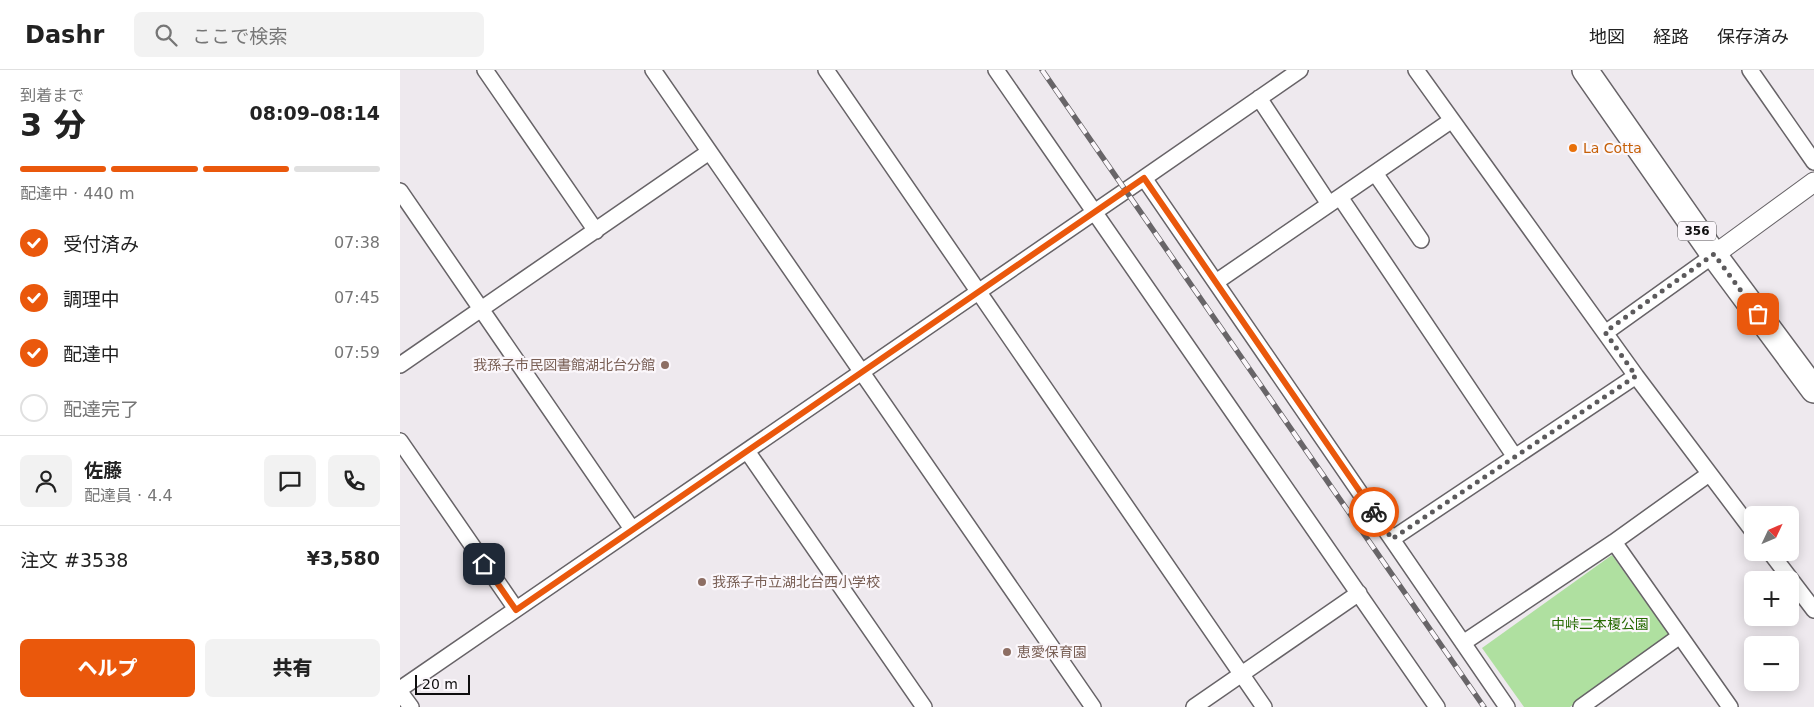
<!DOCTYPE html>
<html lang="ja">
<head>
<meta charset="utf-8">
<style>
  :root { --surface:#fff; --page:#f2f2f2; --text:#222; --muted:#767676; --line:#e0e0e0; --accent:#ea580c }
  body { margin:0; font-family:"DejaVu Sans","Noto Sans JP",sans-serif; background:var(--page); color:var(--text); height:100vh; display:flex; flex-direction:column; font-size:19px; white-space:nowrap }
  * { box-sizing:border-box; margin:0 }
  p { font-size:16px; color:var(--muted) }
  .icon { flex:none; width:28px; height:28px; fill:none; stroke:currentColor; stroke-width:2; stroke-linecap:round; stroke-linejoin:round }
  .map { position:relative; flex:1; overflow:hidden }
  .sheet { display:flex; flex-direction:column; background:var(--surface); width:400px }
  .sheet>* { flex:none }
  .needle { width:32px; rotate:46deg }
  .tools { position:absolute; left:1344px; top:436px; display:grid; gap:10px }
  .tools a { display:grid; place-items:center; width:55px; height:55px; border-radius:8px; background:var(--surface); box-shadow:0 2px 12px #0003; font-size:25px }
  .scale { position:absolute; left:15px; bottom:12px; width:55px; box-sizing:border-box; padding-left:5px; border:2px solid #0e0d0e; border-top:0; font-size:14px; line-height:18px; white-space:nowrap; color:#0e0d0e; -webkit-text-stroke:4px #fbf7fb; paint-order:stroke }
  .pin { position:absolute; display:grid; place-items:center; width:42px; height:42px; color:#fff; margin:-21px; border-radius:10px; box-shadow:0 2px 8px #0006 }
  .courier { position:absolute; display:grid; place-items:center; width:50px; height:50px; margin:-25px; border:4px solid #ea580c; border-radius:50%; background:#fff; color:#222; box-shadow:0 1px 6px #0007 }
  .overview em { font-style:normal; font-weight:800 }
  .overview div { display:flex; flex-direction:column-reverse }
  .overview { display:flex; align-items:center; justify-content:space-between; height:85px; padding:0 20px }
  h1 { font-size:32px; font-weight:800; line-height:38px }
  .bar { display:grid; grid-template-columns:repeat(4,1fr); gap:8px 5px; align-content:center; height:60px; padding:0 20px }
  .bar i { height:6px; border-radius:4px; background:var(--line) }
  .bar .selected { background:var(--accent) }
  .bar p { grid-column:span 4 }
  .line { display:flex; align-items:center; gap:12px; padding:0 20px; border-top:1px solid var(--line) }
  .line div { flex:1 }
  .round { display:grid; place-items:center; flex:none; width:52px; height:52px; border-radius:8px; background:var(--page) }
  ol { padding:0 20px; list-style:none }
  li { display:flex; align-items:center; gap:15px; height:55px }
  li p { margin-inline-start:auto }
  li .icon { padding:5px; border-radius:50%; background:var(--accent); color:#fff; stroke-width:4 }
  li:last-child { color:var(--muted) }
  li i { width:28px; height:28px; border:2px solid var(--line); border-radius:50% }
  .cta { display:flex; gap:10px; margin-top:auto; padding:10px 20px }
  .cta a { flex:1; height:58px; border-radius:8px; background:var(--accent); color:#fff; font-size:20px; font-weight:800; line-height:58px; text-align:center }
  .cta a+a { background:var(--page); color:var(--text) }
  header { display:flex; align-items:center; gap:30px; box-sizing:border-box; height:70px; padding:0 25px; background:var(--surface); border-bottom:1px solid var(--line) }
  header strong { font-size:24px }
  nav { display:flex; gap:28px; margin-inline-start:auto; font-size:18px }
  .search { width:350px; height:45px; background:var(--page); display:flex; align-items:center; gap:12px; box-sizing:border-box; padding:0 18px; border-radius:8px; color:var(--muted); font-size:19px }
  main { display:flex; flex:1; min-height:0 }
  .map>svg:first-child { display:block }
  .green { fill:#afe0a0 }
  .lines { fill:none; stroke-linecap:round; stroke-linejoin:round }
  .minor-casing { stroke:#676367; stroke-width:18 }
  .tertiary-casing { stroke:#676367; stroke-width:21 }
  .trunk-casing { stroke:#676367; stroke-width:28 }
  .minor { stroke:#fff; stroke-width:15 }
  .tertiary { stroke:#fff; stroke-width:19 }
  .trunk { stroke:#fff; stroke-width:25 }
  .rail-casing { stroke:#686568; stroke-width:5.5 }
  .rail { stroke:#fbf7fb; stroke-width:4; stroke-dasharray:11; stroke-linecap:butt }
  .done { stroke:#5c5a5c; stroke-width:5; stroke-dasharray:0 9 }
  .route { stroke:#ea580c; stroke-width:6 }
  .food-dot { fill:#e8710a; stroke:#fbf7fb; stroke-width:2 }
  .education-dot { fill:#8d6e63; stroke:#fbf7fb; stroke-width:2 }
  .labels { text-anchor:middle; stroke-width:4.5; stroke-linejoin:round; paint-order:stroke }
  .shield { fill:#fbf7fb; stroke:#555355; stroke-width:1 }
  .shield-label { font-size:12px; font-weight:bold; fill:#0e0d0e }
  .food-label { font-size:14px; fill:#c56008; stroke:#fbf7fb; text-anchor:start }
  .education-label { font-size:14px; fill:#785e54; stroke:#fbf7fb; text-anchor:start }
  .park-label { font-size:14px; fill:#256900; stroke:#fbf7fb }
</style>
</head>
<body>
<header>
<strong>Dashr</strong>
<div class="search"><svg class="icon" aria-label="search" viewBox="0 0 24 24"><circle cx="10" cy="10" r="6"/><path d="M15 15l6 6"/></svg>ここで検索</div>
<nav><a>地図</a><a>経路</a><a>保存済み</a></nav>
</header>
<main>
<section class="sheet">
<div class="overview"><div><h1>3 分</h1><p>到着まで</p></div><em>08:09–08:14</em></div>
<div class="bar"><i class="selected"></i><i class="selected"></i><i class="selected"></i><i></i><p>配達中 · 440 m</p></div>
<ol>
<li><svg class="icon" aria-label="check" viewBox="0 0 24 24"><path d="M5 12l5 5 9-10"/></svg>受付済み<p>07:38</p></li>
<li><svg class="icon" aria-label="check" viewBox="0 0 24 24"><path d="M5 12l5 5 9-10"/></svg>調理中<p>07:45</p></li>
<li><svg class="icon" aria-label="check" viewBox="0 0 24 24"><path d="M5 12l5 5 9-10"/></svg>配達中<p>07:59</p></li>
<li><i></i>配達完了</li>
</ol>
<div class="line" style="height:90px"><a class="round"><svg class="icon" aria-label="person" viewBox="0 0 24 24"><circle cx="12" cy="8" r="4"/><path d="M4 21q1-7 8-7t8 7"/></svg></a><div><b>佐藤</b><p>配達員 · 4.4</p></div><a class="round"><svg class="icon" aria-label="chat" viewBox="0 0 24 24"><path d="M4 5h16v11H9l-5 4z"/></svg></a><a class="round"><svg class="icon" aria-label="phone" viewBox="0 0 24 24"><path d="M5 4h4l2 5-3 2q2 4 5 5l2-3 5 2v4C11 20 4 13 5 4z"/></svg></a></div>
<div class="line" style="height:65px"><div>注文 #3538</div><b>¥3,580</b></div>
<div class="cta"><a>ヘルプ</a><a>共有</a></div>
</section>
<div class="map">
<svg width="1414" height="637" viewBox="0 0 1414 637">
  <rect width="100%" height="100%" fill="#eee9ee"/>
  <path class="green" d="M1212 485 1270 566 1170 637H1124L1082 578Z"/>
  <g class="lines">
    <defs>
      <path id="minor" d="M85 0 196 161
        M253 0 693 637
        M426 0 864 637
        M596 0 1037 637
        M900 0 744 108 1107 637
        M1016 0 1236 306 1352 460
        M1350 0 1414 92
        M859 28 929 134
        M975 103 1021 170
        M0 121 232 459
        M940 127 1115 387
        M816 212 1052 50
        M1205 263 1314 185
        M0 295 309 82
        M0 371 116 539
        M347 381 524 637
        M992 469 1236 306
        M1214 472 1330 637
        M1370 482 1414 540
        M1063 573 1214 472 1309 404
        M0 619 744 108
        M0 622 11 637
        M794 637 959 523
        M1181 637 1280 566"/>
      <path id="tertiary" d="M1314 185 1414 112"/>
      <path id="trunk" d="M1185 0 1314 185 1414 320"/>
    </defs>
    <use href="#minor" class="minor-casing"/>
    <use href="#tertiary" class="tertiary-casing"/>
    <use href="#trunk" class="trunk-casing"/>
    <use href="#minor" class="minor"/>
    <use href="#tertiary" class="tertiary"/>
    <use href="#trunk" class="trunk"/>
    <defs>
      <path id="rail" d="M642 0 1084 637"/>
    </defs>
    <use href="#rail" class="rail-casing"/>
    <use href="#rail" class="rail"/>
  </g>
  <g class="lines">
    <path class="done" d="M974 442 992 469 1236 306 1205 262 1314 184 1358 244"/>
    <path class="route" d="M84 494 116 540 744 108 974 442"/>
  </g>
  <circle class="food-dot" cx="1173" cy="78" r="5"/>
  <g class="education-dot">
    <circle cx="265" cy="295" r="5"/>
    <circle cx="302" cy="512" r="5"/>
    <circle cx="607" cy="582" r="5"/>
  </g>
  <g class="labels">
    <rect class="shield" x="1278" y="151.5" width="38" height="19" rx="4"/>
    <g class="shield-label">
      <text x="1297" y="165">356</text>
    </g>
    <g class="food-label">
      <text x="1183" y="83">La Cotta</text>
    </g>
    <g class="education-label">
      <text x="255" y="300" text-anchor="end">我孫子市民図書館湖北台分館</text>
      <text x="312" y="517">我孫子市立湖北台西小学校</text>
      <text x="617" y="587">恵愛保育園</text>
    </g>
    <g class="park-label">
      <text x="1200" y="559">中峠二本榎公園</text>
    </g>
  </g>
</svg>
<div class="tools">
<a><svg class="needle" viewBox="-14 -14 28 28"><path d="M0-13l5 13h-10z" fill="#e53935"/><path d="M0 13l5-13h-10z" fill="#767676"/></svg></a>
<a>+</a>
<a>−</a>
</div>
<div class="scale">20 m</div>
<div class="pin" style="left:1358px;top:244px;background:#ea580c"><svg class="icon" aria-label="bag" viewBox="0 0 24 24"><path d="M5 8h14l-1 12H6zM9 8a3 3 0 0 1 6 0"/></svg></div>
<div class="pin" style="left:84px;top:494px;background:#1f2937"><svg class="icon" aria-label="home" viewBox="0 0 24 24"><path d="M3 11l9-7 9 7M6 9v11h12V9"/></svg></div>
<div class="courier" style="left:974px;top:442px"><svg class="icon" aria-label="bike" viewBox="0 0 24 24"><circle cx="6" cy="16" r="4"/><circle cx="18" cy="16" r="4"/><path d="M6 16l4-8h5l3 8M10 8l3 8H6M13 5h3"/></svg></div>
</div>
</main>
</body>
</html>
